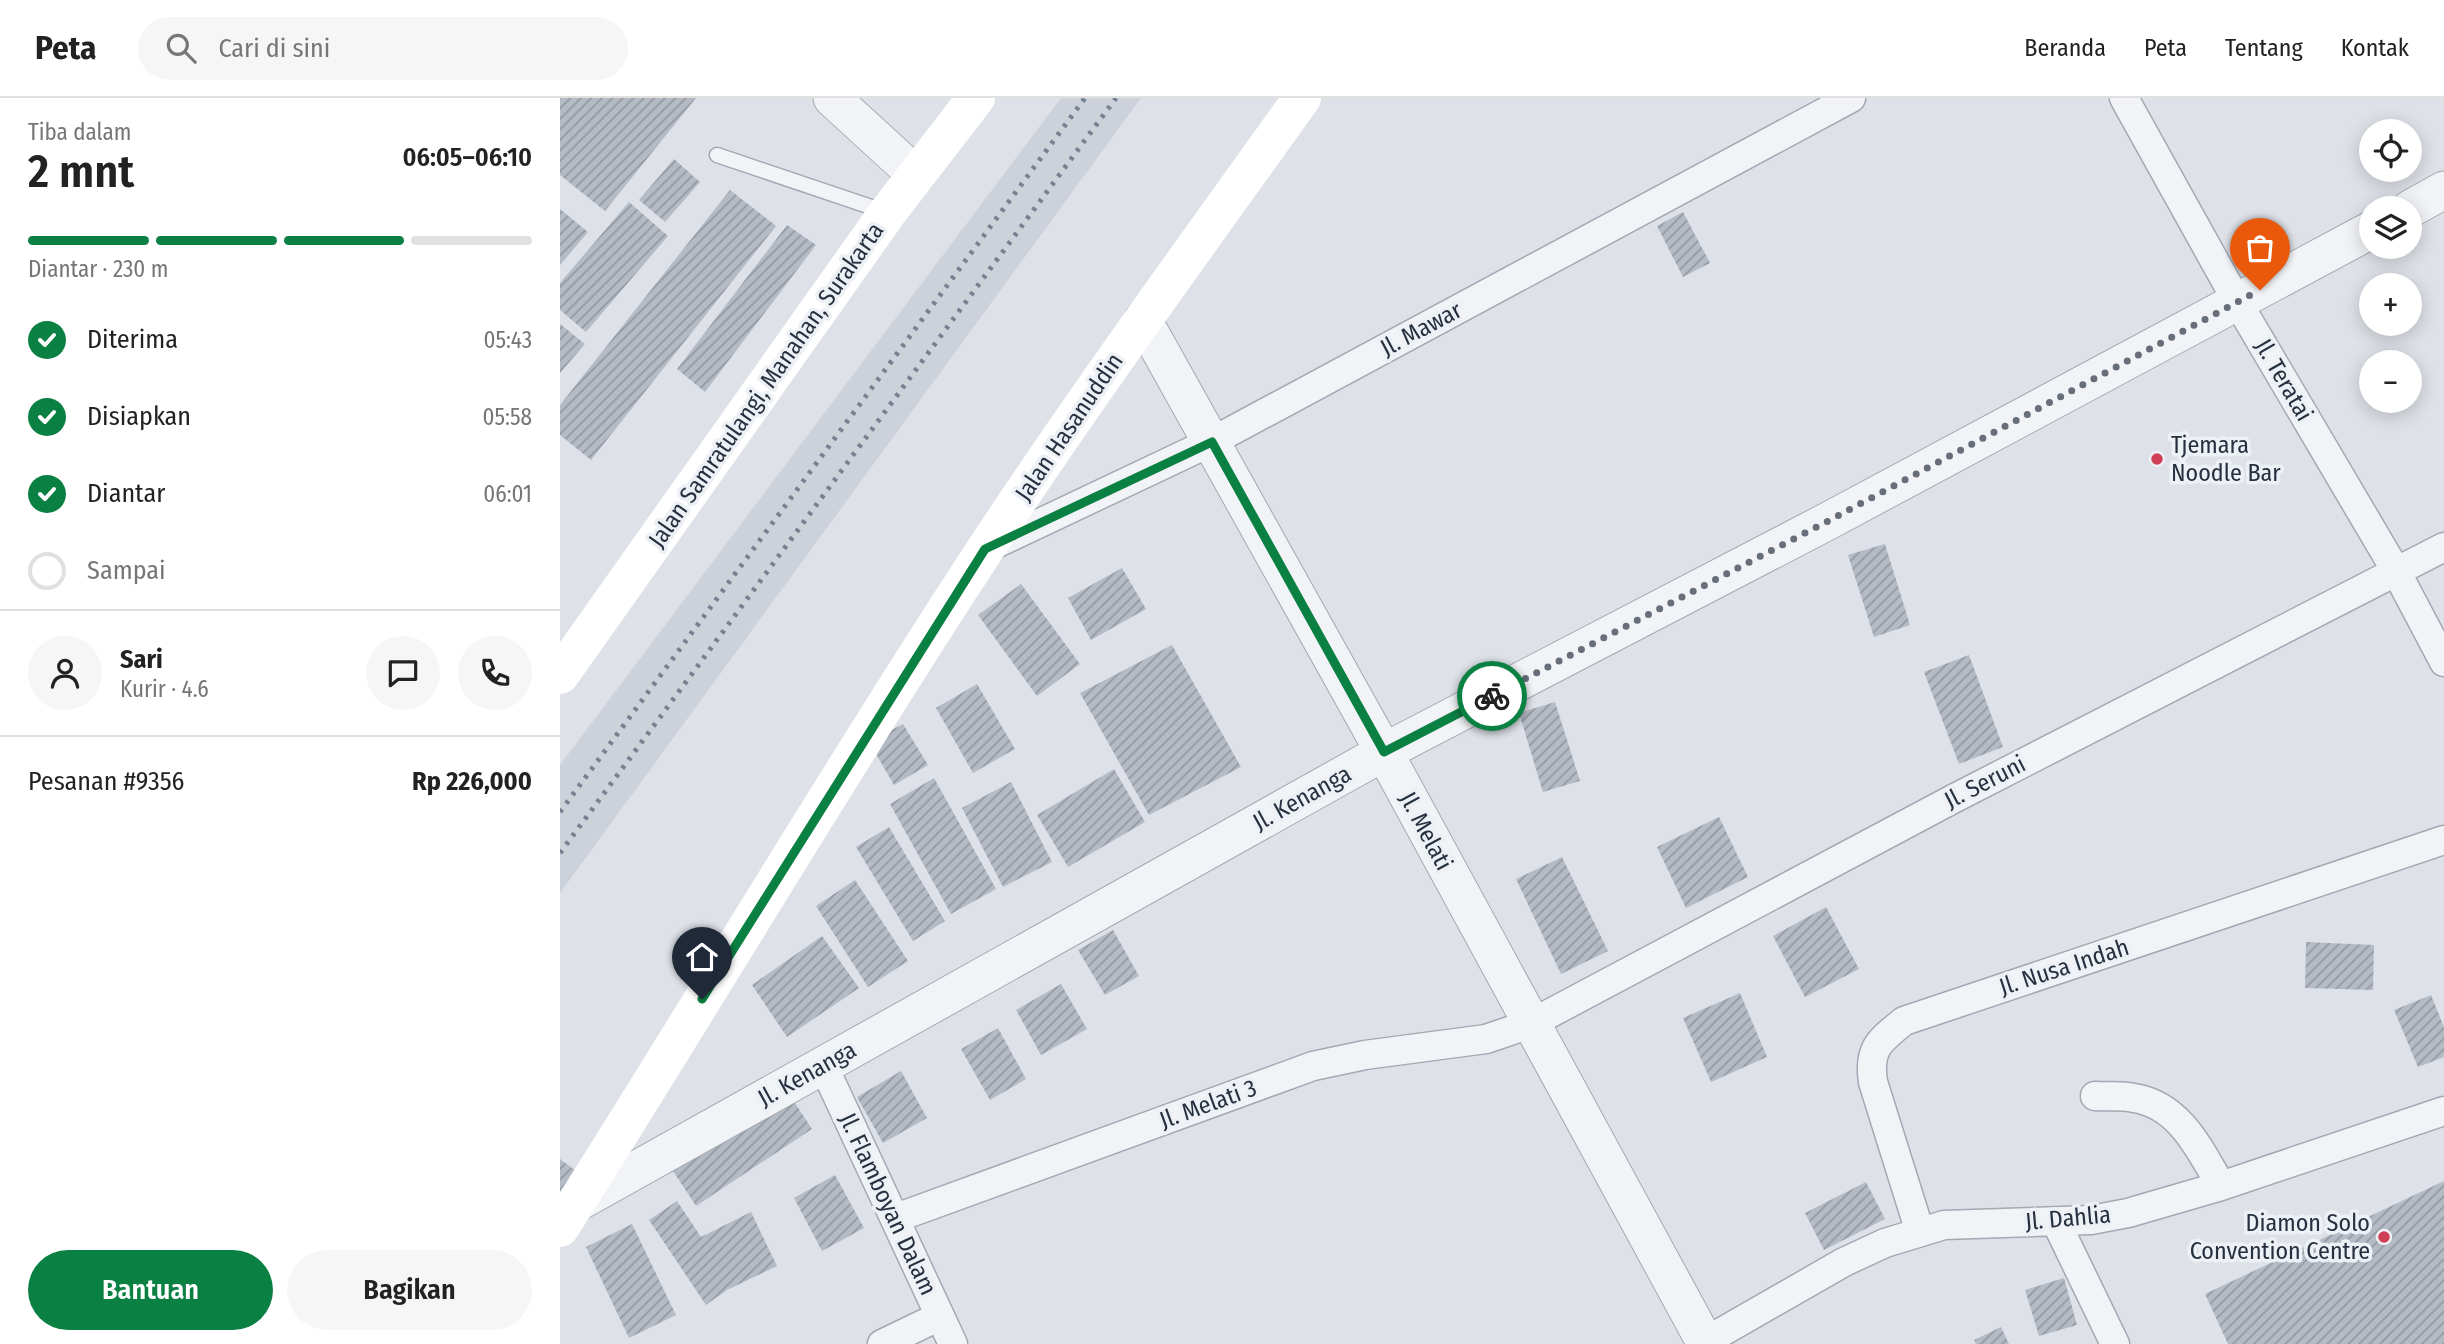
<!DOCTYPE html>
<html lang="id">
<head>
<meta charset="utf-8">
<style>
  :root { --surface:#fff; --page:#f6f6f6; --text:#222; --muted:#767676; --line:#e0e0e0; --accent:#0b8043 }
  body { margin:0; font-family:"Fira Sans Condensed",sans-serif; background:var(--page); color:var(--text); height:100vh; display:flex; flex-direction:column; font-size:26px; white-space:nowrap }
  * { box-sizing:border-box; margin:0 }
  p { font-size:23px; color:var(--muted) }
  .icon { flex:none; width:38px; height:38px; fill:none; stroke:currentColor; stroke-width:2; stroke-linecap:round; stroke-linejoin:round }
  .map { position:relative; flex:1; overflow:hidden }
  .details { display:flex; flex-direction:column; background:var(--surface); width:560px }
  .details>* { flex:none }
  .controls { position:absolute; left:1799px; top:21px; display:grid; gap:14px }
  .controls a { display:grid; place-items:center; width:63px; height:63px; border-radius:50%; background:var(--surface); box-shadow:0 4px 18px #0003; font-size:35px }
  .pin { position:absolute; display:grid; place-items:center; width:60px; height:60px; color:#fff; margin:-72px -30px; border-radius:50% 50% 50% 0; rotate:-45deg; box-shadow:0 0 7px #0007 }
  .pin .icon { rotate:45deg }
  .courier { position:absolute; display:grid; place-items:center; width:70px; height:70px; margin:-35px; border:5px solid #0b8043; border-radius:50%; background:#fff; color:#222; box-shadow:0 2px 9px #0007 }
  .headline em { font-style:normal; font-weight:600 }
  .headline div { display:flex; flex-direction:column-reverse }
  .headline { display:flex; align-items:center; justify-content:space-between; height:119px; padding:0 28px }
  h1 { font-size:46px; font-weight:600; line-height:52px }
  .bar { display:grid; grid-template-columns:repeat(4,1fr); gap:10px 7px; align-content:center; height:84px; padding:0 28px }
  .bar i { height:9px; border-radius:5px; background:var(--line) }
  .bar .active { background:var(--accent) }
  .bar p { grid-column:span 4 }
  .line { display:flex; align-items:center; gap:18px; padding:0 28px; border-top:2px solid var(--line) }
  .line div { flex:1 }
  .round { display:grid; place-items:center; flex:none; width:74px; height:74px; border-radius:37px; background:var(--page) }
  ol { padding:0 28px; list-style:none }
  li { display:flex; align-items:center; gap:21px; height:77px }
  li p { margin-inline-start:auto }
  li .icon { padding:7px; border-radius:50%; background:var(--accent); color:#fff; stroke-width:4 }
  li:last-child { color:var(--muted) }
  li i { width:38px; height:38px; border:4px solid var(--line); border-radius:50% }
  .action { display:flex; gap:14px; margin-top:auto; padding:14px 28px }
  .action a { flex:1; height:80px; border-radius:42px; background:var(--accent); color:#fff; font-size:28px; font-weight:600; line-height:80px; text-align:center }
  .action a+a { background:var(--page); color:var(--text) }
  header { display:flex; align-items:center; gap:42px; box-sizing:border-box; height:98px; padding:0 35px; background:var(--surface); border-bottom:2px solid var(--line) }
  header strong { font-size:33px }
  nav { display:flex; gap:38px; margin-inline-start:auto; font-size:24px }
  .search { width:490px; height:63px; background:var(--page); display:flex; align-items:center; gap:18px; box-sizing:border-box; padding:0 24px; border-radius:38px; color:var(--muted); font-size:26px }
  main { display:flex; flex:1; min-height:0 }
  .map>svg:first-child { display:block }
  .built { fill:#ccd1da }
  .building { fill:url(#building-hatch) }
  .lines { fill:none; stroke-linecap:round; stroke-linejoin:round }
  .service-casing { stroke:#a3a9b2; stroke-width:17 }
  .minor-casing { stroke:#a3a9b2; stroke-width:31 }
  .tertiary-casing { stroke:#a3a9b2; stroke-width:39 }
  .service { stroke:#f1f3f6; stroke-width:14 }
  .minor { stroke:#f1f3f6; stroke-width:28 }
  .tertiary { stroke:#f1f3f6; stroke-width:37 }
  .secondary { stroke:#fff; stroke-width:38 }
  .rail { stroke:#778192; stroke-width:5; stroke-dasharray:3.5 7; stroke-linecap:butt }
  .done { stroke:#676e7a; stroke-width:7; stroke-dasharray:0 12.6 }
  .route { stroke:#0b8043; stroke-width:9 }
  .poi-dot { fill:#d13f55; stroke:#edf1f6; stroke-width:2.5 }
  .labels { text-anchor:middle; stroke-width:7; stroke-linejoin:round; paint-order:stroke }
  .street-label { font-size:24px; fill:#27303f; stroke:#edf1f6 }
  .poi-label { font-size:24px; fill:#27303f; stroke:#edf1f6; text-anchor:start }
</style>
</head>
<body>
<header>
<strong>Peta</strong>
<div class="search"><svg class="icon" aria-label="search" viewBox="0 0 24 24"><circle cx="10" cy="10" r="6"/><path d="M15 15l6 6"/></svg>Cari di sini</div>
<nav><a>Beranda</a><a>Peta</a><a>Tentang</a><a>Kontak</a></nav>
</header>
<main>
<section class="details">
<div class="headline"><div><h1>2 mnt</h1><p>Tiba dalam</p></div><em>06:05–06:10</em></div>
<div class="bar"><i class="active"></i><i class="active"></i><i class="active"></i><i></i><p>Diantar · 230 m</p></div>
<ol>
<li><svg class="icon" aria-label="check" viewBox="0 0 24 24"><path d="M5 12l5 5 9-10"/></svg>Diterima<p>05:43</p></li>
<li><svg class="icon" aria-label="check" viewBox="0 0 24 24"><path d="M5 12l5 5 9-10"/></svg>Disiapkan<p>05:58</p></li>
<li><svg class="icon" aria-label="check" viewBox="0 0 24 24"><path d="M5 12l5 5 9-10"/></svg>Diantar<p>06:01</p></li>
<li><i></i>Sampai</li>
</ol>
<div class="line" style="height:126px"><a class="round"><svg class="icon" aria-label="person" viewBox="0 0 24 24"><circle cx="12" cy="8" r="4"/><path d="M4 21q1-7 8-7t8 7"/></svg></a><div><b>Sari</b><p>Kurir · 4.6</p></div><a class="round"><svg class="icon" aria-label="chat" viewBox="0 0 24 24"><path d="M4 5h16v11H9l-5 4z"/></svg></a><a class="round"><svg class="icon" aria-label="phone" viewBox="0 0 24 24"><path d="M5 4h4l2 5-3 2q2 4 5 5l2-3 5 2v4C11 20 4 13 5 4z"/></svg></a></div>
<div class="line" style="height:91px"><div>Pesanan #9356</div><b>Rp 226,000</b></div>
<div class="action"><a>Bantuan</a><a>Bagikan</a></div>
</section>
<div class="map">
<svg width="1884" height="1246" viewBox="0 0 1884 1246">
  <defs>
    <pattern id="building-hatch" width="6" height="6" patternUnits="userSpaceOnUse" patternTransform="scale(1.75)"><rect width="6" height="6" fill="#b5bbc5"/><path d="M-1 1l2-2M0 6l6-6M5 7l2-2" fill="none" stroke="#9398a1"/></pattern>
  </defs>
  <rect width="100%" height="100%" fill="#dee2e8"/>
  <path class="built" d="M501 0H581L0 795V667Z"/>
  <path class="building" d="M0 0H136L45 113 0 77Z
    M114 61 140 84 105 124 79 102Z
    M170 92 216 128 31 362 0 337V307Z
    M69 104 108 138 26 234 0 212V185Z
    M0 111 28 134 0 167Z
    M1123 114 1150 165 1123 179 1097 128Z
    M227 127 256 147 145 294 117 271Z
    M0 226 25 246 0 275Z
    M1325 446 1350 527 1314 539 1288 457Z
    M562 470 586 511 531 542 508 500Z
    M461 486 520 566 477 598 418 517Z
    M612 547 681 669 589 717 520 595Z
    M1409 557 1443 649 1399 666 1364 574Z
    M417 586 455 651 413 675 376 610Z
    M995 604 1020 683 983 694 959 615Z
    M343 626 368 667 334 687 309 644Z
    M554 671 585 724 508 769 477 717Z
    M374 680 436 791 391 816 330 706Z
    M451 684 492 764 443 789 402 710Z
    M1159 719 1188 779 1126 810 1097 749Z
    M329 729 385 823 353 843 296 749Z
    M1002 759 1048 853 1001 876 956 781Z
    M295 782 348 863 308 889 256 808Z
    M1266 809 1299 871 1245 899 1213 838Z
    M553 832 579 878 545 897 518 852Z
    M262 838 299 890 227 939 192 887Z
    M1746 844 1814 847 1813 892 1745 890Z
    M501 886 527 931 481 957 456 912Z
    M1180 895 1207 959 1151 984 1123 920Z
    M1871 897 1884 929V959L1858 969 1834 912Z
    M438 930 466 981 430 1002 401 951Z
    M341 973 367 1020 323 1045 297 999Z
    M229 996 252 1031 136 1108 113 1073Z
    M0 1061 16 1073 0 1093Z
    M275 1077 304 1130 262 1153 234 1100Z
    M1884 1083V1246H1668L1645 1196Z
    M1306 1084 1325 1121 1264 1152 1245 1115Z
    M117 1103 141 1139 191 1114 217 1168 167 1192 146 1207 89 1122Z
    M72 1126 116 1217 69 1240 26 1149Z
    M1504 1180 1517 1227 1479 1238 1465 1192Z
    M1441 1229 1449 1246H1416L1414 1242Z"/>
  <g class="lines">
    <defs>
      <path id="service" d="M157 57 326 114"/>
      <path id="minor" d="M1564 0 1678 205 1836 473 1884 564
        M425 451 651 344 1291 0
        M263 967 393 1246
        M1535 998C1548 999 1562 997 1574 1000 1620 1007 1640 1052 1661 1088
        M336 1120 753 968 805 957 926 941 970 926 1393 701 1884 449
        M1496 1124 1555 1246
        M1360 1134 1313 984C1308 951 1319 943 1344 923L1884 742
        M322 1246 380 1218
        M1141 1246 1284 1164 1325 1145 1384 1127 1531 1122 1568 1115 1661 1088 1884 1013"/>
      <path id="tertiary" d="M272 0 356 77
        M1850 111 1884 92
        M583 222 824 654 1146 1246
        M15 1106 824 654 1270 422 1811 132"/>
    </defs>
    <use href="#service" class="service-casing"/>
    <use href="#minor" class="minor-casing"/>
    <use href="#tertiary" class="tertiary-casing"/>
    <use href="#service" class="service"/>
    <use href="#minor" class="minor"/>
    <use href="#tertiary" class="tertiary"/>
    <path class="secondary" d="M0 577 328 114 416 0
      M0 1130C135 918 263 701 400 490 508 323 626 162 742 0"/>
    <path class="rail" d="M0 714 525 0
      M0 755 556 0"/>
  </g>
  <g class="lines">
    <path class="done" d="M932 598 1270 422 1700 192"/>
    <path class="route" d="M142 901 425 451 652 344 824 654 932 598"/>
  </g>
  <g class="poi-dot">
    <circle cx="1597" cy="361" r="7"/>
    <circle cx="1824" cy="1139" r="7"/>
  </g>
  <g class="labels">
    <g class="street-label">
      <text transform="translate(861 231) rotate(-28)" y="8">Jl. Mawar</text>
      <text transform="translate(1724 282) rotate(60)" y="8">Jl. Teratai</text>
      <text transform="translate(206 287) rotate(-55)" y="8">Jalan Samratulangi, Manahan, Surakarta</text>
      <text transform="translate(509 329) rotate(-56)" y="8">Jalan Hasanuddin</text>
      <text transform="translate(1425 684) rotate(-27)" y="8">Jl. Seruni</text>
      <text transform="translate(742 700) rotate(-29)" y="8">Jl. Kenanga</text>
      <text transform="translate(866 733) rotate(62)" y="8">Jl. Melati</text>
      <text transform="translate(1504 869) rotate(-18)" y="8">Jl. Nusa Indah</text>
      <text transform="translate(247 976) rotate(-29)" y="8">Jl. Kenanga</text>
      <text transform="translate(648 1006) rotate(-20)" y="8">Jl. Melati 3</text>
      <text transform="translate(328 1106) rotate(65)" y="8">Jl. Flamboyan Dalam</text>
      <text transform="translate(1508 1120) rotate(-5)" y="8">Jl. Dahlia</text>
    </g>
    <g class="poi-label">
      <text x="1611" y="355">Tjemara<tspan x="1611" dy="28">Noodle Bar</tspan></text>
      <text x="1810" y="1133" text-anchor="end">Diamon Solo<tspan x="1810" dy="28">Convention Centre</tspan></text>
    </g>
  </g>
</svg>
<div class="controls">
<a><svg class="icon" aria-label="locate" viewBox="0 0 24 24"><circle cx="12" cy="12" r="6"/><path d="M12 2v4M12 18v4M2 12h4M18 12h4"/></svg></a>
<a><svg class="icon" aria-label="layers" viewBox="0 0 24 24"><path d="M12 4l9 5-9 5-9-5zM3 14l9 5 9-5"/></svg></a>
<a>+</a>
<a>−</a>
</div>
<div class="pin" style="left:1700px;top:192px;background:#ea580c"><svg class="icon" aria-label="bag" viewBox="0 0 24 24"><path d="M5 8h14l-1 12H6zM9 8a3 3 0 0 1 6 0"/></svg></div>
<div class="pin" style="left:142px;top:901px;background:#1f2937"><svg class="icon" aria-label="home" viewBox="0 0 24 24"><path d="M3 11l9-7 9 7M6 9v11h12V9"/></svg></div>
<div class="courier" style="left:932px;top:598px"><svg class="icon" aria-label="bike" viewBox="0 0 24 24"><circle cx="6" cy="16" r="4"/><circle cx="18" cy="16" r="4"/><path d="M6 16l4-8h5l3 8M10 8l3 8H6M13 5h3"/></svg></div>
</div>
</main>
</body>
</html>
